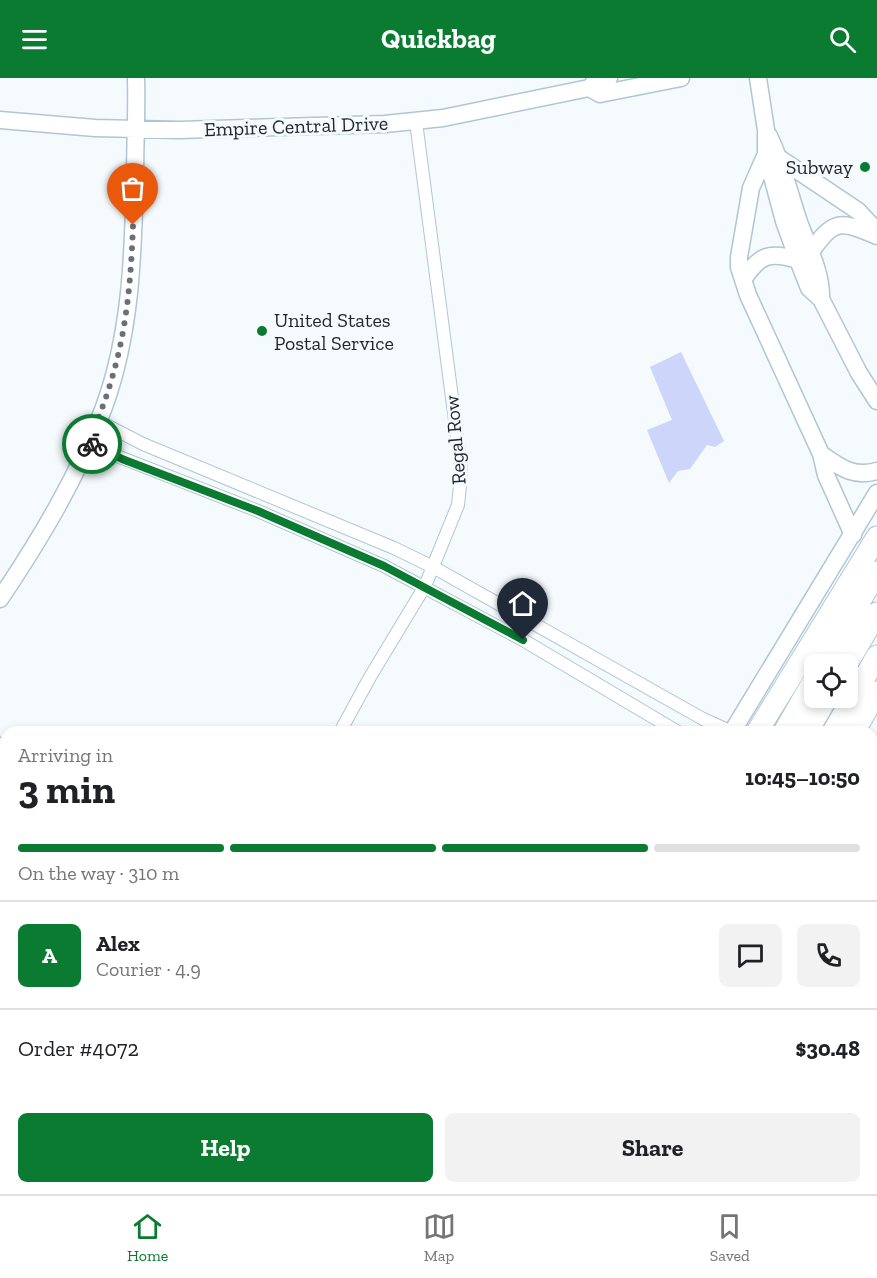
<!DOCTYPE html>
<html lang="en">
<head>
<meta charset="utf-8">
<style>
  :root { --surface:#fff; --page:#f2f2f2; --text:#202124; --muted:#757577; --line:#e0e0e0; --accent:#0a7b30 }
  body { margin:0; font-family:"Zilla Slab",serif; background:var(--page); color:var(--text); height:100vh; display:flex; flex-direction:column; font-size:22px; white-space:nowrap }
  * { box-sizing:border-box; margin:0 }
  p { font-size:20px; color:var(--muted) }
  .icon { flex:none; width:33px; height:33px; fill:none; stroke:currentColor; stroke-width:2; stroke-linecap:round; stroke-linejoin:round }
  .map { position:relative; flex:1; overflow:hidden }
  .details { position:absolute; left:0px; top:648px; width:878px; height:468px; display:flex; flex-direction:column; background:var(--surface); border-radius:18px 18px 0 0; box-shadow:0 3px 9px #0003 }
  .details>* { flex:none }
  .fabs { position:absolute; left:804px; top:576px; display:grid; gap:12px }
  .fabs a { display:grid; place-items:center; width:54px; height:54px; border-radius:9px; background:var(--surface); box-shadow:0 3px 9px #0003; font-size:30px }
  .pin { position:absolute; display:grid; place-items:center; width:51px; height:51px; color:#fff; margin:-62px -26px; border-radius:50% 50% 50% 0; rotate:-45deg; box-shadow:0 0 6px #0007 }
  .pin .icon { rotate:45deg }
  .courier { position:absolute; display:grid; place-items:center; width:60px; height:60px; margin:-30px; border:4px solid #0a7b30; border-radius:50%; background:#fff; color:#222; box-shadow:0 2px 8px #0007 }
  .head em { font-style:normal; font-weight:800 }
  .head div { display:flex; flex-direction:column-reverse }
  .head { display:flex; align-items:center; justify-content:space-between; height:102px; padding:0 18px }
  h1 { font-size:39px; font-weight:800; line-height:45px }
  .bar { display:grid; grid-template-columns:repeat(4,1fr); gap:9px 6px; align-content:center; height:72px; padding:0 18px }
  .bar i { height:8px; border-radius:4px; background:var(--line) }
  .bar .current { background:var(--accent) }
  .bar p { grid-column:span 4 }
  .line { display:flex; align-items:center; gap:15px; padding:0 18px; border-top:2px solid var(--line) }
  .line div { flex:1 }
  .round { display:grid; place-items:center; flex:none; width:63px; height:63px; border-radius:9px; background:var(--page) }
  .action { display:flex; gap:12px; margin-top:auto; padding:12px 18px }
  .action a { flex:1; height:69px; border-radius:9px; background:var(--accent); color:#fff; font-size:24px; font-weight:800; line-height:69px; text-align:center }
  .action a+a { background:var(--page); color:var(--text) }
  header { display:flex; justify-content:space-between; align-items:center; height:78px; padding:0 18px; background:var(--accent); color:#fff; font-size:27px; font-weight:800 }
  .tabs { display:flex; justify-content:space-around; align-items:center; height:84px; border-top:2px solid var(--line); background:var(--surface); font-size:16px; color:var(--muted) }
  .tabs a { display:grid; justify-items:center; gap:3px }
  .tabs .current { color:var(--accent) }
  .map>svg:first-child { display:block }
  .green { fill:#cdd5fa }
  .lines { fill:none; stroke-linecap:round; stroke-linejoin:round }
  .street-casing { stroke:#afc6d6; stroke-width:14 }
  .secondary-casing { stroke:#afc6d6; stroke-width:19 }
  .highway-casing { stroke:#afc6d6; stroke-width:23 }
  .street { stroke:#fff; stroke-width:12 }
  .secondary { stroke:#fff; stroke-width:16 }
  .highway { stroke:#fff; stroke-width:21 }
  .done { stroke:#697076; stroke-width:6; stroke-dasharray:0 10.8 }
  .route { stroke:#0a7b30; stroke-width:8 }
  .poi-dot { fill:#0a7b30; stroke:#f5fafd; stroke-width:2 }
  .labels { text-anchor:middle; stroke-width:6; stroke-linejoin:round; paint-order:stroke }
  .street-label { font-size:20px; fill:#1e262d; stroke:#f5fafd }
  .poi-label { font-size:20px; fill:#1e262d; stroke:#f5fafd; text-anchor:end }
</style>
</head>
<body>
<header><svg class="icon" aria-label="menu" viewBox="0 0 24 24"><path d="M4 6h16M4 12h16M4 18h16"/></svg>Quickbag<svg class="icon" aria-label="search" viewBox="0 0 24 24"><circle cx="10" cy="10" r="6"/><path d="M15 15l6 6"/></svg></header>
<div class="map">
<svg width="877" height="1116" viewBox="0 0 877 1116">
  <rect width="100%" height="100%" fill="#f5fafd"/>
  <path class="green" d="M681 274 724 363 715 369 707 367 690 391 678 393 669 405 647 352 672 342 650 289Z"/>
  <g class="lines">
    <defs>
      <path id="street" d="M98 343 143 366 394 470 433 489 703 641 732 654
        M88 365 122 380 258 433 384 488 523 562 678 654
        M340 654 370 599 425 508 458 427 461 398 460 381 416 44
        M0 977 6 976"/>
      <path id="secondary" d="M758 0 766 52V76L784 143 798 182 809 210 821 221 859 295 877 323
        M589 10 600 16 681 0
        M0 42 95 50 179 52 385 46 443 40 589 10 596 3 609 0
        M769 58C782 85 789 113 798 141 807 167 822 194 821 221
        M766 76 751 110 739 179V189L748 217 821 376 826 397 853 457
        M779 80 858 133 877 153
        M810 175C834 141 839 142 877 158
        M743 202C759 177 769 173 798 182
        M821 376C840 389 853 400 877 393
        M0 521C41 460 78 398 104 329 131 255 133 178 135 100 135 67 137 33 136 0
        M732 654 877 415
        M0 668 6 675
        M872 727 877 716
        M0 916 6 925
        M104 1110 107 1116
        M271 1110 273 1116
        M423 1116 426 1110
        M673 1116 676 1110"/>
      <path id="highway" d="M823 586 877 494
        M847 586 877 535
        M757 654 877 459
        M784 654 814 602
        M807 654 827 620
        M833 654 877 578
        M854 654 877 614
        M872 683 877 673
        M0 715 6 721
        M0 759 6 766
        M0 804 6 811
        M0 870 6 878
        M872 904 877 907
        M143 1110 146 1116
        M174 1110 177 1116
        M205 1110 207 1116
        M233 1110 234 1116
        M466 1116 470 1110
        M488 1116 491 1110
        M512 1116 516 1110
        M540 1116 543 1110
        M567 1116 571 1110
        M592 1116 596 1110
        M641 1116 645 1110"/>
    </defs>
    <use href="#street" class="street-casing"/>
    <use href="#secondary" class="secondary-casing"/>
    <use href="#highway" class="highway-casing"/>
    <use href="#street" class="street"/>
    <use href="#secondary" class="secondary"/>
    <use href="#highway" class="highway"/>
  </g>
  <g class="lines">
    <path class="done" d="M92 366 88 365C122 288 130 230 133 147"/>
    <path class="route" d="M92 366 122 381 258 433 384 488 523 562"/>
  </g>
  <g class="poi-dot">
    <circle cx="865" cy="89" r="6"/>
    <circle cx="262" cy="253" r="6"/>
  </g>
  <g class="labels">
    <g class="street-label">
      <text transform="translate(296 48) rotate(-2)" y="7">Empire Central Drive</text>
      <text transform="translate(455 362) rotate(-95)" y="7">Regal Row</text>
    </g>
    <g class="poi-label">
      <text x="853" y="96">Subway</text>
      <text x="274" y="249" text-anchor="start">United States<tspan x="274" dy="23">Postal Service</tspan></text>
    </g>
  </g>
</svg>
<div class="fabs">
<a><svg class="icon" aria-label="locate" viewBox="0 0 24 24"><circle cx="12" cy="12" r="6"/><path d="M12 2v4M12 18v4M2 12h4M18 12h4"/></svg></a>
</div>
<div class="pin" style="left:133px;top:147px;background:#ea580c"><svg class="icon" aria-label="bag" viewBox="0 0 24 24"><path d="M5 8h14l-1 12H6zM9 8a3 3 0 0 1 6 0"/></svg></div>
<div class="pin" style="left:523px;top:562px;background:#1f2937"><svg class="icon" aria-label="home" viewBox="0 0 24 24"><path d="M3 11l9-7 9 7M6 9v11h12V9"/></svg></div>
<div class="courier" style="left:92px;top:366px"><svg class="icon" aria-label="bike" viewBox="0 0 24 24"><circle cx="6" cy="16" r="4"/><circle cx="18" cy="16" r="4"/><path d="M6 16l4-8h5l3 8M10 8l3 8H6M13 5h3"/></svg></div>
<section class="details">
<div class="head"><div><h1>3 min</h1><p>Arriving in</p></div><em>10:45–10:50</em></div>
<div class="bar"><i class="current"></i><i class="current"></i><i class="current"></i><i></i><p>On the way · 310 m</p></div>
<div class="line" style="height:108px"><b class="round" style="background:var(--accent);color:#fff">A</b><div><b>Alex</b><p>Courier · 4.9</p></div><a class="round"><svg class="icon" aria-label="chat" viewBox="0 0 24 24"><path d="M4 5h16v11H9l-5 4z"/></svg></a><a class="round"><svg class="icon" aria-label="phone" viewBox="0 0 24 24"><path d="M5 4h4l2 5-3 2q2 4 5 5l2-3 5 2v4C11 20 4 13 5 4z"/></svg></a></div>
<div class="line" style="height:78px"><div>Order #4072</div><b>$30.48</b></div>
<div class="action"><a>Help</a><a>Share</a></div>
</section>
</div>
<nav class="tabs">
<a class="current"><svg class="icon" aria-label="home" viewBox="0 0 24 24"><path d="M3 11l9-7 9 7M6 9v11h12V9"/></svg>Home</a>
<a><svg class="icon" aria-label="map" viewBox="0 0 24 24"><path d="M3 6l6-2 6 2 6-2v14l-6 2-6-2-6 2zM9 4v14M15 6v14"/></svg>Map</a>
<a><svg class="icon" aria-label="saved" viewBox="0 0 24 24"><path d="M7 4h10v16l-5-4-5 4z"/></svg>Saved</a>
</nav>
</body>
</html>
